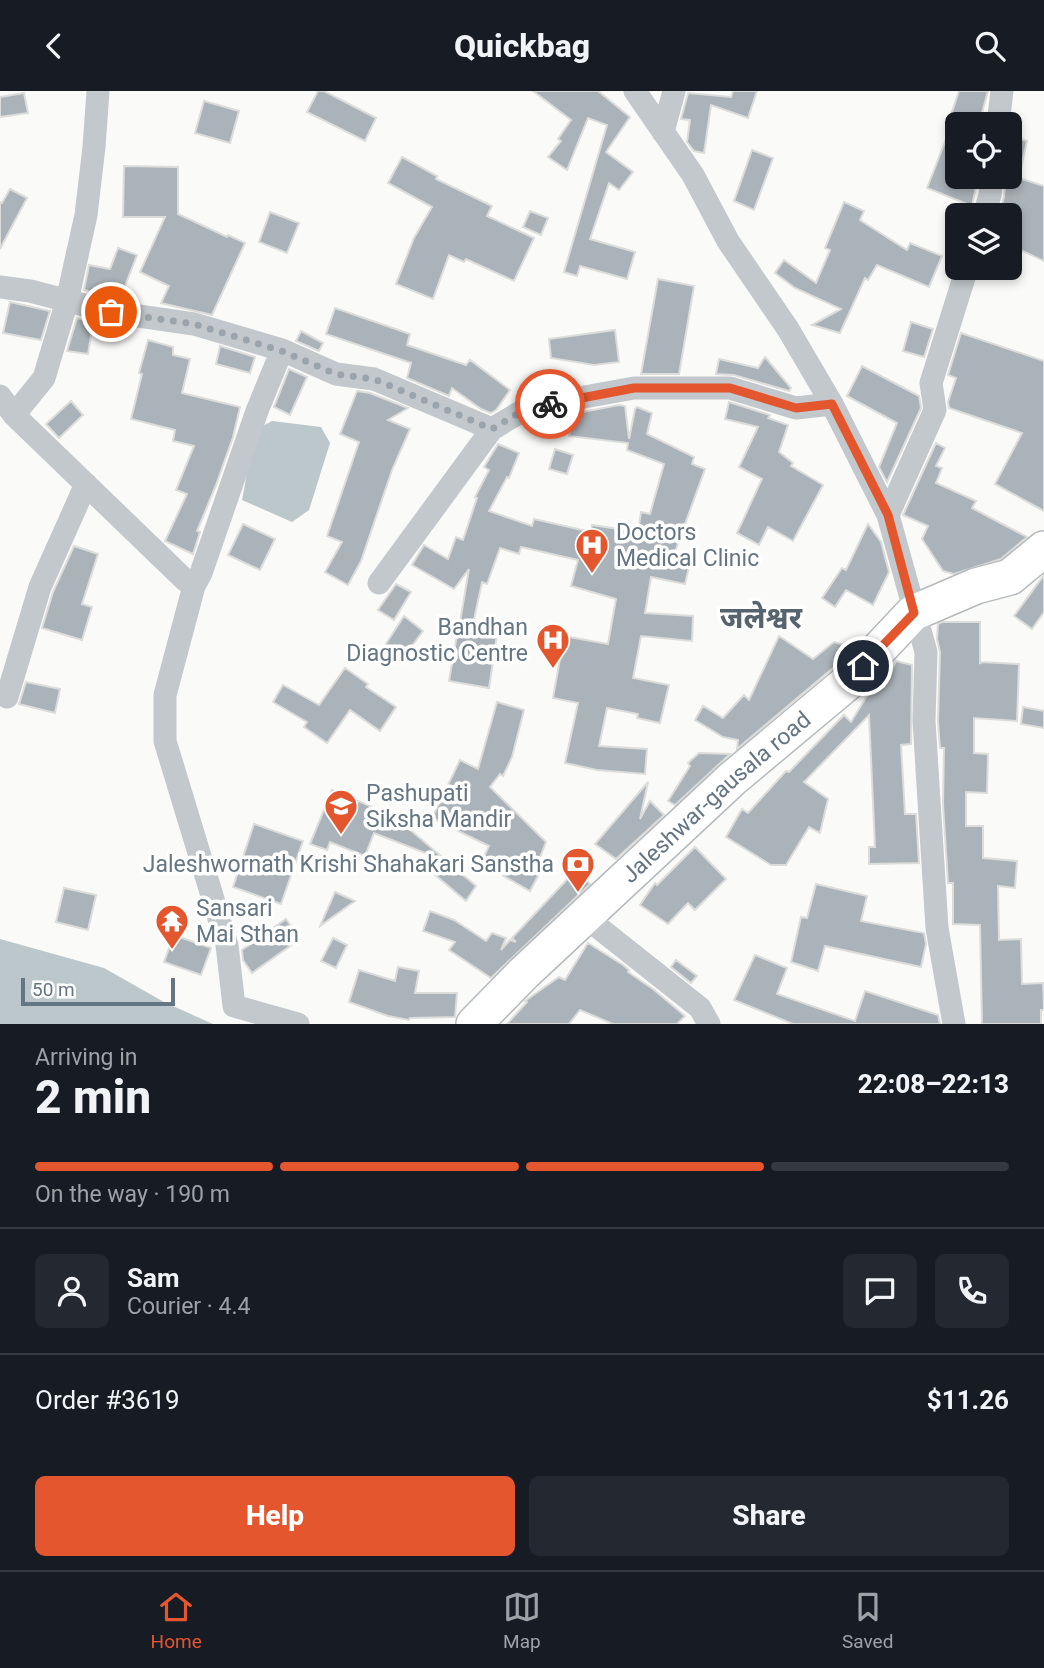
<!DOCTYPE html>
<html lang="en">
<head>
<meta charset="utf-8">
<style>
  :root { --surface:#171b24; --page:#242831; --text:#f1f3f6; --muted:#9ea1a6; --line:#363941; --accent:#e4572e }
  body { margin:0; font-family:Roboto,"Noto Sans Devanagari",sans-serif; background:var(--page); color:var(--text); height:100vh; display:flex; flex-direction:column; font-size:26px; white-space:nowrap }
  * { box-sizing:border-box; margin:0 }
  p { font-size:23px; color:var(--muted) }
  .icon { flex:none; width:38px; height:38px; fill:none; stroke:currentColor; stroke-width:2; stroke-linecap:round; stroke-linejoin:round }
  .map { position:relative; height:933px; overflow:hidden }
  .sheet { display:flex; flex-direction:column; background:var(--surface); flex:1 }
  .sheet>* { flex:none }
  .fabs { position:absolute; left:945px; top:21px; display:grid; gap:14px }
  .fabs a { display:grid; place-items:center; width:77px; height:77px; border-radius:10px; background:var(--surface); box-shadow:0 4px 10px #0003; font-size:35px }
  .scale { position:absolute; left:21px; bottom:18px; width:154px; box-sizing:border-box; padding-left:7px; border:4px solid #657683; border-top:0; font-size:19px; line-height:24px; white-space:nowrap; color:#657683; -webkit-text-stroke:5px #fff; paint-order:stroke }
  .pin { position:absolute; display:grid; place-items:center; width:60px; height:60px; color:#fff; margin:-30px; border:4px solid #fff; border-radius:50%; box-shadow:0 2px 7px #0007 }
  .courier { position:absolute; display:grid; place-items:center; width:70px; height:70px; margin:-35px; border:5px solid #e4572e; border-radius:50%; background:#fff; color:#222; box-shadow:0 2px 9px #0007 }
  .headline em { font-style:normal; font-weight:800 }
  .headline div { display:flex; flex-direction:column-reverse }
  .headline { display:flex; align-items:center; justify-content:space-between; height:119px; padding:0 35px }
  h1 { font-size:46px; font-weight:800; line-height:52px }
  .bar { display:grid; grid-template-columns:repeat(4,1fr); gap:10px 7px; align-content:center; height:84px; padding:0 35px }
  .bar i { height:9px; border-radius:5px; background:var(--line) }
  .bar .selected { background:var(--accent) }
  .bar p { grid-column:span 4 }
  .line { display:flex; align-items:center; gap:18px; padding:0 35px; border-top:2px solid var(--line) }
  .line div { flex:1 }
  .round { display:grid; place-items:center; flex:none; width:74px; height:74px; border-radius:10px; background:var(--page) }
  .action { display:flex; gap:14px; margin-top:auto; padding:14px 35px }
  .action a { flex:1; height:80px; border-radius:10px; background:var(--accent); color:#fff; font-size:28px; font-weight:800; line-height:80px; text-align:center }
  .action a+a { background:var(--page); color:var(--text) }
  header { display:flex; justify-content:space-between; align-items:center; height:91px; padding:0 35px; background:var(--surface); font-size:32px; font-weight:800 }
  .menu { display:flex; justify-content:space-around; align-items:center; height:98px; border-top:2px solid var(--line); background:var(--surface); font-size:19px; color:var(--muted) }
  .menu a { display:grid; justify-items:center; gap:4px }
  .menu .selected { color:var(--accent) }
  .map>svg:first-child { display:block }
  .water { fill:#bbc7cb }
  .building { fill:#aab3b9; stroke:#dcdcda; stroke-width:2 }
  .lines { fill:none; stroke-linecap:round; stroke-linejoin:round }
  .primary-casing { stroke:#b5babe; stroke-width:38 }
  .street { stroke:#c3c8cc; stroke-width:23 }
  .primary { stroke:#fff; stroke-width:35 }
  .done { stroke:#99a4ac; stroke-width:7; stroke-dasharray:0 12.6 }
  .route { stroke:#e4572e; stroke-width:9 }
  .labels { text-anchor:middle; stroke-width:7; stroke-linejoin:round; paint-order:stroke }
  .poi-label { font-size:23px; fill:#657683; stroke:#fff; text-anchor:start }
  .street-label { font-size:23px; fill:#657683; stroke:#fff }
  .district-label { font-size:30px; font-weight:bold; fill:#57646e; stroke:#fff }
</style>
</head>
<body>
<header><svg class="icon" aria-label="back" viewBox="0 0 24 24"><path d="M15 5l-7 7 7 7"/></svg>Quickbag<svg class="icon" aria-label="search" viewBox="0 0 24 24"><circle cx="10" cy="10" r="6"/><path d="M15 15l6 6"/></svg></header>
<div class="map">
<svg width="1044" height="933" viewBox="0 0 1044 933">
  <rect width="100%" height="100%" fill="#fafaf8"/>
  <path class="water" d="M272 330 321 336 330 352 309 419 292 431 242 409 255 339Z
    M0 848 104 877 164 911 213 933H0Z"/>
  <path class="building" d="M318 0H324L376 27 365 50 307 21Z
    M533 0H598L630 26 606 61 633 81 619 99 609 92 590 148 635 161 627 188 580 175 577 185 564 181 607 34 588 27 567 79 548 66 561 50 558 48 571 29Z
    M733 0H757L748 27 711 14 704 62 694 60 687 51 690 29 681 28 688 2 731 6Z
    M959 0H988L979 33H957V86H978L972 115 927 97 952 33H948Z
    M24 2 28 22 0 26V6Z
    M204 10 239 20 230 52 195 42Z
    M1010 44 1027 50 1019 87 1044 95V170L1010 154V124H999L1004 106 1006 86H1010Z
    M752 59 773 67 754 119 734 110Z
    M402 66 437 85 436 88 492 115 487 125 534 147 514 190 466 168 464 171 449 164 433 208 396 193 414 147 432 116 388 92Z
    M124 75 178 76V123L227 146 228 144 245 152 212 224 161 212 169 195 140 181 165 126H123Z
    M10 98 27 107 0 158V111L2 112Z
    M844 111 864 120 860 129 907 159 910 152 942 165 929 196 877 174 868 189 865 187 840 242 812 234 841 218 795 197 775 182 784 169 816 192 830 159 825 157Z
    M530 120 548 127 541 144 523 136Z
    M270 121 299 132 287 162 259 151Z
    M118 157 137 164 120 208 84 199 89 174 110 178Z
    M658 188 694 195 679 283H641Z
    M10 211 50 220 41 249 3 242Z
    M335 217 410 243 407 254 466 274 470 269 510 299 496 319 491 322 481 318 452 297 449 305 407 287 411 272 326 243Z
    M77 227 93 231 88 263 67 260Z
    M911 231 933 238 924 266 903 260Z
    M615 239 619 271 594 274 551 267 549 248Z
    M301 240 323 252 319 260 296 250Z
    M961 242 1044 270V420L995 393 1022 342 949 317 948 311 956 287 948 284Z
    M148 249 173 256V264L190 268 182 302 240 316 233 346 216 394 197 440 200 441 193 463 165 450 187 403 176 399 194 355 173 350 175 339 131 328 142 283 139 282Z
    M220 255 255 266 250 282 216 273Z
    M765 266 791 297 789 300 734 284 716 283 719 268 758 277Z
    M862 275 919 305 921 317 887 391 879 376 897 332 847 305Z
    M289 278 307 286 290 324 274 316Z
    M357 300 370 302 408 317 388 329 410 338 392 379 361 470 348 494 325 481 342 451 327 445 359 351 340 343Z
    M71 310 83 324 59 347 46 333Z
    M729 311 770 324 768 327 788 334 779 361 793 372 791 375 823 394 793 450 768 436 759 454 737 442 762 388 739 376 758 336 725 328Z
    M619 314 625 315 629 348 635 318 637 316 652 322 647 343 694 366 692 373 705 378 672 469 689 476 685 493 651 486 645 522 693 525 692 550 641 545 633 587 669 594 660 632 637 627 638 623 607 617 599 655 647 658 645 683 597 679 565 672 578 612 553 607 564 545 608 553 616 508 571 495 578 469 521 456 519 463 500 457 487 493 482 491 473 533 460 531 469 478 454 498 412 474 424 454 448 468 456 446 463 449 477 407 475 406 489 379 484 376 498 353 519 362 509 387 507 386 489 420 532 435 534 428 591 441 592 434 638 441 641 421 650 423 664 373 627 359 628 352 569 345 572 323Z
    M936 352 945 357 936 375 942 377 936 392 976 410 972 417 1027 446 1001 468 954 483 943 480 922 448 928 435 903 424Z
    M555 358 573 364 567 383 549 378Z
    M243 433 275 448 260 479 228 464Z
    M868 433 881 451 889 481 873 514 846 499 835 516 822 507 842 477 846 479Z
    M74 455 98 463 82 513 92 516 82 549 42 537 53 501Z
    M1044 484V521L1032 538 1014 525Z
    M396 493 411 501 394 529 378 519Z
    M404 525 423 540 400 571 382 559Z
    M942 531H980V573L981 571 1019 573 1017 630 974 627V662L988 663 987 702 966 701V735H983V767L1017 770 1015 797 998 795 999 849 1021 848 1022 893 1043 892 1044 919H1041V933H982L980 834 953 833V792H948L943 713 944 657H940L938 630 940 561 937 548 938 533Z
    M458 538 497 543 489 597 449 590Z
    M779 545 813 568 834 551 853 556 834 576 737 658 738 649 723 646 695 629 703 615 723 627 744 604 749 609Z
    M896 570 912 574 911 653 901 654 905 723H916L919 772 869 773V756H875L869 624 804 691 828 708 820 742 809 736 786 774H771L726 746 742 718 748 722 786 680 789 681 844 624 851 631 875 592 884 596Z
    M345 577 368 593 366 596 396 616 380 640 350 619 327 652 304 636 307 631 273 611 283 594 319 614Z
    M26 591 60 598 55 622 19 613Z
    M497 611 524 619 512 666 503 685 500 683 490 696 546 751 539 769 545 772 530 800 481 772 489 755 432 727 460 669 478 678Z
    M1023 616 1044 620V637L1021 633Z
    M699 662 730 663 675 714 668 710 690 675 688 672Z
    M648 691 640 728 650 710 664 724 616 768 595 753Z
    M332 699 394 725 476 795 466 810 421 772 428 763 374 742 365 765 330 751 327 759 310 753Z
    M254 733 303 750 281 813 233 796Z
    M695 756 726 788 695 819 688 812 668 833 640 814 655 792 657 794Z
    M576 779 590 793 491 887 449 859 455 851 423 840 430 820 454 829 486 850 492 842 506 847 501 859 510 849 516 851 512 847Z
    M816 793 867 805 861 830 924 842 926 853 921 876 825 855 818 880 791 871 801 826 807 827Z
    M64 797 96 804 88 839 56 831Z
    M335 801 355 810 320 835Z
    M286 828 300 848 252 882 243 869 242 859Z
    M174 844 211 857 201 884 164 871Z
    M333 847 347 854 336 877 321 870Z
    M588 852 623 874 629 879 628 881 653 898 685 925 677 933H613L580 919 569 933H507L527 911 525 910 559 886 565 889Z
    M755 864 787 877 777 903 855 930 865 900 938 924 940 933H793L734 909Z
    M676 869 697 885 691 892 671 876Z
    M398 876 419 880 415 902H457L455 926 410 927 409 929 388 925 349 911 359 879 395 890Z"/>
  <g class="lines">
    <defs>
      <g id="primary">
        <path id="s1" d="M474 933 525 881 732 688 848 591 913 522 976 495 1010 486 1044 458"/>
      </g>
    </defs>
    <use href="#primary" class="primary-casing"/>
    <path class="street" d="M635 0 693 84 728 150 788 238 832 313 888 424 926 561 924 630 937 837 954 933
      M998 33 1002 0
      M663 41 674 0
      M984 124 990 104 992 86
      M0 196 30 200 111 221 194 233 282 259
      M0 305 14 324 185 489 194 495
      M14 324 44 287 67 210 86 124 94 56 98 0
      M888 424 935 319 931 292 967 177
      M379 492 492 338 529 316 634 297H730L796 317 832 313
      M7 606 40 496 86 393
      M584 825 700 917 709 933
      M298 933 234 915 227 854 165 650V604L194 495 201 482 257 320 282 259 336 283 374 288 492 338"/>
    <use href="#primary" class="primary"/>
  </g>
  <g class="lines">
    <path class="done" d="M111 221 194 233 282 260 336 283 374 288 492 338 529 316 550 313"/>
    <path class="route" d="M550 313 634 297H730L796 317 832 313 888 424 914 522 863 575"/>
  </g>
  <defs>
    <symbol id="hospital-pin" viewBox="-11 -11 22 30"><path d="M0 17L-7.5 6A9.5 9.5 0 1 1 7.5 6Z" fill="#e4572e" stroke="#fff"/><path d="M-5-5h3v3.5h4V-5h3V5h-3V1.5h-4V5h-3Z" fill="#fff"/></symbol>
    <symbol id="school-pin" viewBox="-11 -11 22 30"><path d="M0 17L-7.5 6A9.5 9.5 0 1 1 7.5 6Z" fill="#e4572e" stroke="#fff"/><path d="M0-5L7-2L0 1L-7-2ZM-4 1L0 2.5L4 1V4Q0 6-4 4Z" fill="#fff"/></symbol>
    <symbol id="bank-pin" viewBox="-11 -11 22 30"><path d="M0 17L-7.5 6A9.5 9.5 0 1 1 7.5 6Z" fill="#e4572e" stroke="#fff"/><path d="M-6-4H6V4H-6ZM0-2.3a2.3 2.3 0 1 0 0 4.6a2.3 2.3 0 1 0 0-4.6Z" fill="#fff"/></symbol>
    <symbol id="temple-pin" viewBox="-11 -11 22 30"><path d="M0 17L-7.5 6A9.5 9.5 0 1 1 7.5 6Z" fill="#e4572e" stroke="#fff"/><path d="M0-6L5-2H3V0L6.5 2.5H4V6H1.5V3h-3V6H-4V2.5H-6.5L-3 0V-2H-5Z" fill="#fff"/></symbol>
  </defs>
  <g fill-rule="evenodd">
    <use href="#hospital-pin" x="573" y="435" width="38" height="52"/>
    <use href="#hospital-pin" x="534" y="530" width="38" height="52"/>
    <use href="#school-pin" x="322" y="696" width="38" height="52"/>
    <use href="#bank-pin" x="559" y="754" width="38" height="52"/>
    <use href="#temple-pin" x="153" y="811" width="38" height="52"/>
  </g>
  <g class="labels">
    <g class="poi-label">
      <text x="616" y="449">Doctors<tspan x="616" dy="26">Medical Clinic</tspan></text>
      <text x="528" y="544" text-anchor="end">Bandhan<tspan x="528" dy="26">Diagnostic Centre</tspan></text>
      <text x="366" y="710">Pashupati<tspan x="366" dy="26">Siksha Mandir</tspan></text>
      <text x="554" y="781" text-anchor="end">Jaleshwornath Krishi Shahakari Sanstha</text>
      <text x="196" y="825">Sansari<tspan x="196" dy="26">Mai Sthan</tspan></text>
    </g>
    <g class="street-label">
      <text dy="8" stroke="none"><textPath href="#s1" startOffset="332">Jaleshwar-gausala road</textPath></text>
    </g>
    <g class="district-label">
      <text x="761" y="537">जलेश्वर</text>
    </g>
  </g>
</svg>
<div class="fabs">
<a><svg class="icon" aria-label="locate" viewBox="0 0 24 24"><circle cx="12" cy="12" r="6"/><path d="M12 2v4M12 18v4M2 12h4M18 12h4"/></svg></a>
<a><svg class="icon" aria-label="layers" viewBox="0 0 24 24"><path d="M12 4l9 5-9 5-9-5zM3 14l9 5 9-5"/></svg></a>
</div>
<div class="scale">50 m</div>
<div class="pin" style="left:111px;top:221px;background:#ea580c"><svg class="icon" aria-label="bag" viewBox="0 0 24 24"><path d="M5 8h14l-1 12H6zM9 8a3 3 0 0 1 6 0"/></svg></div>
<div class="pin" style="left:863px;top:575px;background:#1f2937"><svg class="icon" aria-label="home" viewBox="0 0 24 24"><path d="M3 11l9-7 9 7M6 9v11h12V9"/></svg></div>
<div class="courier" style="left:550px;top:313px"><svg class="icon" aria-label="bike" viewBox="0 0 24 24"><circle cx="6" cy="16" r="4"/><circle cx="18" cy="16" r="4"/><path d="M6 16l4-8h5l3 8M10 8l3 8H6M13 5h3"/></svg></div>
</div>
<section class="sheet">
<div class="headline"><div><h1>2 min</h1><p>Arriving in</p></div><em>22:08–22:13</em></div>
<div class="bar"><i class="selected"></i><i class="selected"></i><i class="selected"></i><i></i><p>On the way · 190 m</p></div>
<div class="line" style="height:126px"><a class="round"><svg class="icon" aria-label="person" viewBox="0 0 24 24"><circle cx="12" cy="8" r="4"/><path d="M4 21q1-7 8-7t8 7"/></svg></a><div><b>Sam</b><p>Courier · 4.4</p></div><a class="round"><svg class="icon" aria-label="chat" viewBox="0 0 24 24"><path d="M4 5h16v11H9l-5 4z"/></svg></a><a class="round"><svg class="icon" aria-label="phone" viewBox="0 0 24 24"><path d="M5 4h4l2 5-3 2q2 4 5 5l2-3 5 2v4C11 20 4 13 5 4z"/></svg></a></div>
<div class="line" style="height:91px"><div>Order #3619</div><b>$11.26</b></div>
<div class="action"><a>Help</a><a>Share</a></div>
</section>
<nav class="menu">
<a class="selected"><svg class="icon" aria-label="home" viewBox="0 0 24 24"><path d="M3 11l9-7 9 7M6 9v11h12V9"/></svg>Home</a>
<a><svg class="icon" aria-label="map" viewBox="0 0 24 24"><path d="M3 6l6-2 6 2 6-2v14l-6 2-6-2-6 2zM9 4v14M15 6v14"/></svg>Map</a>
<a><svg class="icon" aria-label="saved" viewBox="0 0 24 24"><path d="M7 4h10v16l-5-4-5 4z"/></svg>Saved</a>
</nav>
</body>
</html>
